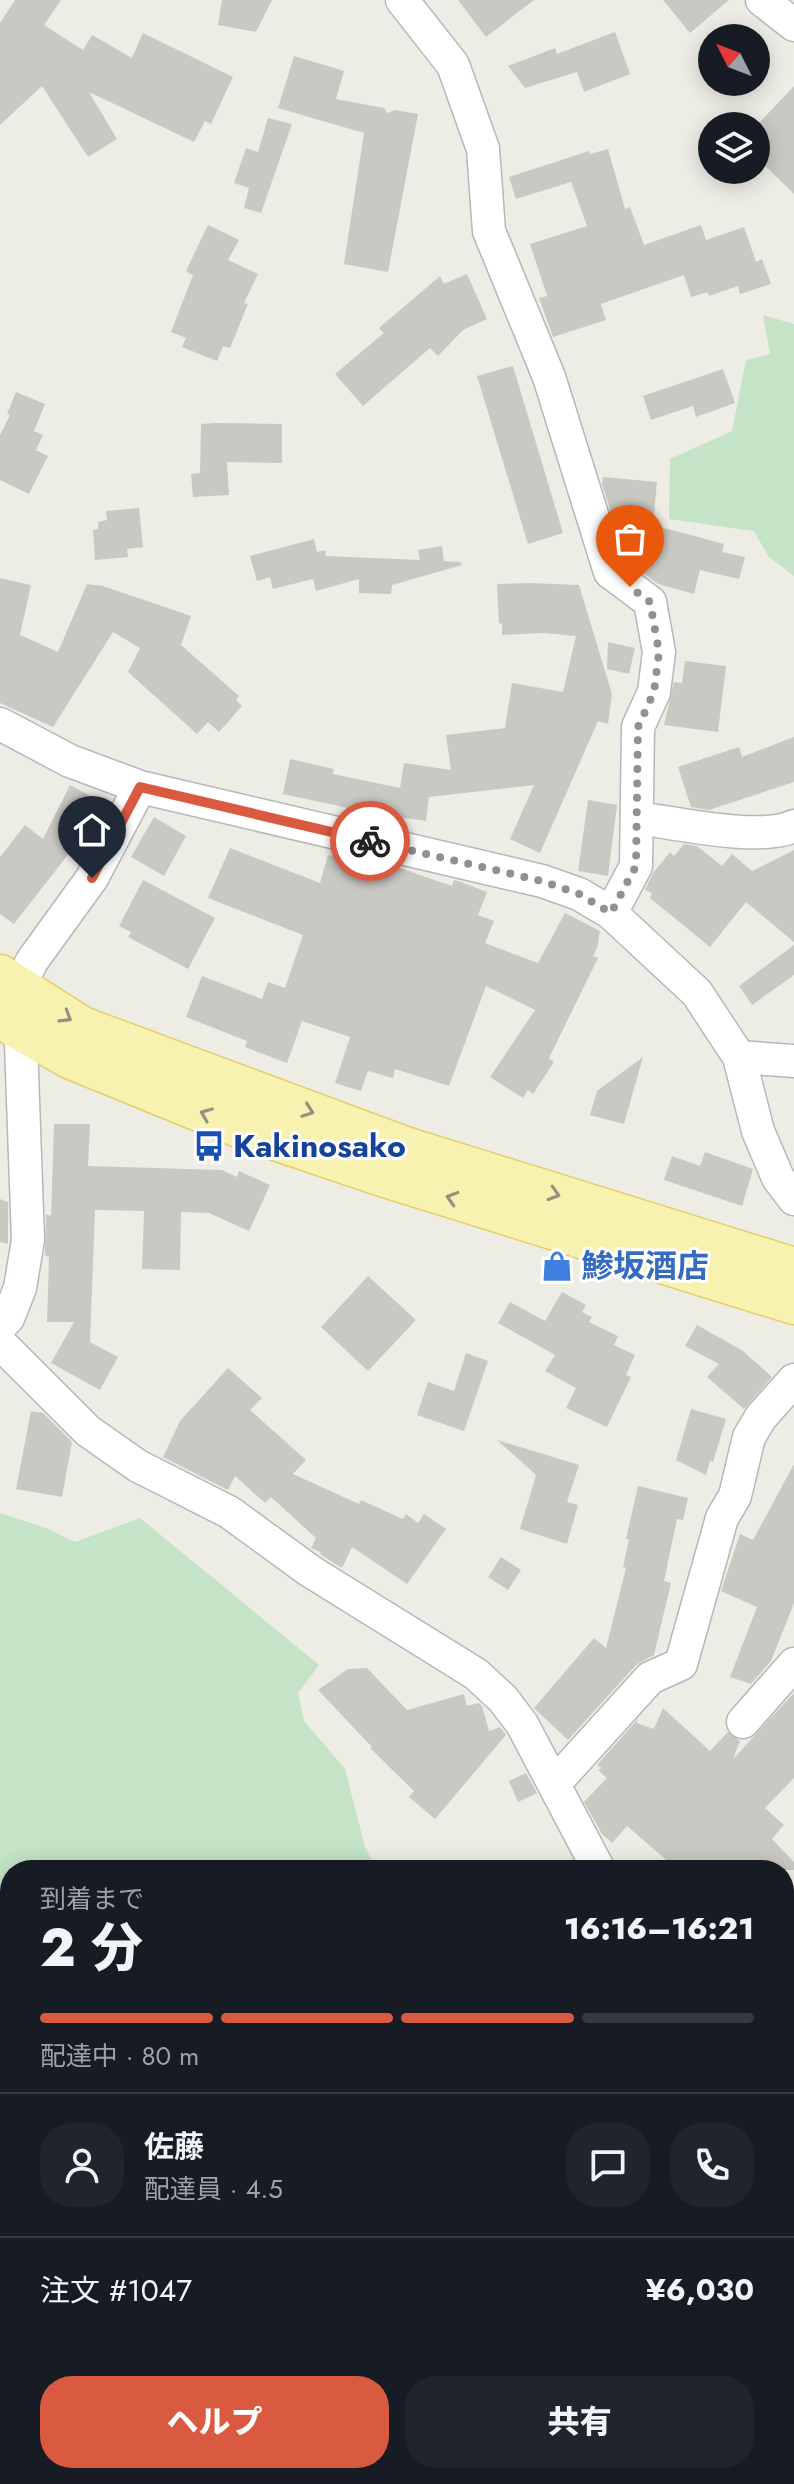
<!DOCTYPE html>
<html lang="ja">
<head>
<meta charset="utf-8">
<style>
  :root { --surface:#171b24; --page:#20242c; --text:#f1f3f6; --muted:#9ea1a6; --line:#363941; --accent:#d95a40 }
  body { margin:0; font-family:Jost,"Noto Sans JP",sans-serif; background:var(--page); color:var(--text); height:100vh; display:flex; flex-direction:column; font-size:30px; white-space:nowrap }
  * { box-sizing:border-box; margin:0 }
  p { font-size:26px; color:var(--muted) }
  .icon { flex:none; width:44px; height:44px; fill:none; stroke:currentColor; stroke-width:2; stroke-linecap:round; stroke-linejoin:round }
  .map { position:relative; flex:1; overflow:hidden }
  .drawer { position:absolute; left:0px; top:1860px; width:794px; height:624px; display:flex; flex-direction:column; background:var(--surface); border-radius:32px 32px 0 0; box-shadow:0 4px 20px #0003 }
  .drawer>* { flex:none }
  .needle { width:52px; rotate:312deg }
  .buttons { position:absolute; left:698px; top:24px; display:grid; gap:16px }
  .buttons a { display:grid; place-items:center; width:72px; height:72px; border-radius:50%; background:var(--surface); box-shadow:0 4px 20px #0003; font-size:40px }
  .pin { position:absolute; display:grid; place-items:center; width:68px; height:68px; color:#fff; margin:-82px -34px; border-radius:50% 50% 50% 0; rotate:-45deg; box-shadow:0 0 8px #0007 }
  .pin .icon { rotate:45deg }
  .courier { position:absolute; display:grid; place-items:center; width:80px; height:80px; margin:-40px; border:6px solid #d95a40; border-radius:50%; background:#fff; color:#222; box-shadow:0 2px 10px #0007 }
  .headline em { font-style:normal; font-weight:800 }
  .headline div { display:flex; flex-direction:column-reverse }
  .headline { display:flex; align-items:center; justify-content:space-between; height:136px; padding:0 40px }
  h1 { font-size:52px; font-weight:800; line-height:60px }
  .bar { display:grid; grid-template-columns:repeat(4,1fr); gap:12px 8px; align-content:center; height:96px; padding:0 40px }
  .bar i { height:10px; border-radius:6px; background:var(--line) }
  .bar .active { background:var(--accent) }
  .bar p { grid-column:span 4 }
  .line { display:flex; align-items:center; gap:20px; padding:0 40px; border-top:2px solid var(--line) }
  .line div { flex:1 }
  .round { display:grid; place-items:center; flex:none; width:84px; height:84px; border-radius:32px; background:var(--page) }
  .action { display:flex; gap:16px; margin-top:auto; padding:16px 40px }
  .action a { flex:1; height:92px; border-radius:32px; background:var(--accent); color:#fff; font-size:32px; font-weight:800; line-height:92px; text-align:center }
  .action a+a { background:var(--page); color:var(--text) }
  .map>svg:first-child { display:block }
  .green { fill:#c4e3c7 }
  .building { fill:#cac8c2 }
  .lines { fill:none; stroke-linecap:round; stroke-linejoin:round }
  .minor-casing { stroke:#b5b7bb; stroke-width:35 }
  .major-casing { stroke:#e5cd68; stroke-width:43 }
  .minor { stroke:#fff; stroke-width:32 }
  .major { stroke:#f8f2b1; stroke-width:40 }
  .oneway { stroke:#93937f }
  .done { stroke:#909191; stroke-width:8; stroke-dasharray:0 14.4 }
  .route { stroke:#d95a40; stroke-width:10 }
  .labels { text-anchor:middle; stroke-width:6; stroke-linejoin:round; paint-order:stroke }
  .transit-label { font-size:32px; font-weight:bold; fill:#164399; stroke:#fff; text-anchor:start }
  .shop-label { font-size:32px; font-weight:bold; fill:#366cbe; stroke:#fff; text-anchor:start }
</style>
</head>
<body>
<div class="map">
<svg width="794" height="2484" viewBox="0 0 794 2484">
  <rect width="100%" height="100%" fill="#eeede5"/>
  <path class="green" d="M763 315 794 324V576L768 556 754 531 669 519 670 459 732 431 746 360 770 354Z
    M0 1513 46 1528 75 1542 140 1518 319 1665 298 1693 304 1721 345 1769 365 1847 377 1870H10V2474H784V2324L794 2332V2484H0Z"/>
  <path class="building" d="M15 0H61L44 25 83 50 92 35 132 58 143 33 233 77 211 124 205 121 194 142 89 92 117 139 88 157 42 86 0 125V23Z
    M222 0H272L256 32 218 25Z
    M458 0H534L486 37Z
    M663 0H729L690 33Z
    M615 32 630 74 584 92 577 72 525 88 508 66 555 48 557 54Z
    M294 56 344 71 336 99 384 108 387 113 395 110 418 114 388 272 344 264 364 133 278 108Z
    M794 86V194L756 157V126Z
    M268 118 292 124 261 213 244 208 249 188 234 183 246 148 258 152Z
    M608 149 625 209 630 207 644 245 701 225 706 240 744 227 756 262 762 259 771 284 740 294 738 286 709 296 708 292 691 297 684 275 601 304 606 320 553 337 539 298 547 296 530 244 587 226 571 182 516 199 509 177 589 151 590 154Z
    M208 225 239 240 228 260 258 274 244 303 248 304 230 348 223 346 217 361 182 347 186 338 171 332 193 275 186 271Z
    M467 274 487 319 463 330 438 356 430 348 363 406 335 374 384 333 379 328 440 276 444 284Z
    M513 366 563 533 528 544 477 376Z
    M723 369 735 403 696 417 693 406 651 420 643 396Z
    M16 392 45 404 34 431 43 435 36 450 48 456 29 494 0 480V435L10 415 7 414Z
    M216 423 282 424V463L227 462 229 495 193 497 191 474 200 473 201 424Z
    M603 477 657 482 653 525 724 544 722 552 745 557 739 579 700 570 694 594 658 584 626 560 602 484Z
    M139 508 143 547 127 549 128 557 95 560 93 530 98 529V522L107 520 106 511Z
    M314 539 317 552 325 550 326 556 420 560 418 550 442 546 444 561 461 562 462 565 392 585 391 594 359 593V579L316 591 313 579 273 589 270 577 257 581 250 556Z
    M0 578 31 585 20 635 58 652 87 584 103 586 191 616 181 645 239 696 236 700 242 706 219 732 208 722 197 734 128 672 140 648 113 632 53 727 0 703Z
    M529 583 579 585 612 694 608 724 598 721 540 853 510 839 534 785 429 797 426 821 376 814 283 794 290 759 334 769 333 774 400 788 404 763 451 770 446 735 505 728 512 683 563 692 576 636 544 633 502 635V623L499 624 497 584Z
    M608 642 635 648 629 674 607 669Z
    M685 661 726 666 718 732 664 725 674 682 682 683Z
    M794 737V782L709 810 691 807 678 767 739 747 742 757Z
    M70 785 105 804 84 847 77 843 14 924 0 914V857L25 825 43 839Z
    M588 800 617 805 608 876 578 871Z
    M154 817 186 836 164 876 131 857Z
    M684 844 697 846 722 866 732 854 752 871 794 850V942L746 902 710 947 650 898 652 893 645 890 653 873 670 852 674 856Z
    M230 848 320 883 328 855 392 874 394 866 452 886 454 880 458 881 487 892 478 915 494 921 485 943 538 963 565 913 600 931 597 948 593 956 598 958 549 1058 554 1062 533 1094 528 1090 523 1098 490 1077 535 1010 486 986 449 1086 395 1069 393 1078 368 1071 361 1091 335 1083 350 1037 302 1021 287 1063 245 1047 247 1041 186 1017 202 976 262 999 268 982 285 988 303 935 208 898Z
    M143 880 215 918 188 969 128 937 131 932 119 926Z
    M794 945V975L752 1005 739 986Z
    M643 1057 624 1124 590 1115 597 1091Z
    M54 1124H90L88 1166 222 1170 237 1177 239 1171 270 1185 249 1231 209 1213 181 1212 180 1270 142 1269 144 1211 95 1210 90 1342 118 1357 100 1390 51 1363 74 1322H47L49 1257 45 1255 46 1214 51 1216Z
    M705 1152 753 1169 742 1206 664 1180 672 1156 700 1166Z
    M0 1199 8 1202V1244L0 1242Z
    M368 1276 416 1320 368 1371 321 1327Z
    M562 1292 586 1305 582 1312 592 1317 589 1322 618 1336 614 1345 635 1355 626 1375 631 1377 607 1427 566 1408 576 1388 545 1371 555 1355 498 1323 510 1302 545 1321Z
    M697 1325 743 1351 772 1377 744 1409 707 1377 719 1364 685 1346Z
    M466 1353 488 1361 464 1431 417 1415 428 1382 454 1391Z
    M228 1368 262 1398 250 1410 306 1460 293 1474 359 1504 361 1500 403 1519 406 1514 418 1523 424 1514 446 1529 407 1584 352 1547 342 1568 321 1555 320 1552 311 1548 316 1538 271 1497 265 1503 235 1476 228 1490 163 1457 180 1421Z
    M691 1409 726 1419 713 1462 710 1461 706 1475 676 1460Z
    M31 1411 43 1413 72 1442 62 1497 16 1489Z
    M497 1440 579 1465 567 1502 578 1505 567 1544 520 1529 536 1475Z
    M794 1464V1603L771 1661 751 1684 730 1677 757 1607 721 1591 740 1534 753 1540Z
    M638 1486 688 1498 683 1520 677 1519 664 1581 671 1583 654 1655 636 1665 568 1740 534 1708 594 1638 606 1648 626 1568 623 1567 629 1539H626Z
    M501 1557 521 1570 508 1590 488 1577Z
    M367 1668 407 1710 464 1694 467 1706 479 1703 482 1706 489 1731 500 1727 506 1735 435 1819 409 1797 414 1791 370 1748 372 1747 318 1690 348 1669Z
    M794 1693V1778L765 1808 784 1825 772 1839 794 1862V1870H678L627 1826 612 1843 602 1834 584 1802 607 1778 598 1770 601 1768 597 1765 638 1719 637 1723 654 1729 663 1708 710 1751 728 1732 740 1741 733 1759Z
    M526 1773 537 1793 518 1802 509 1781Z"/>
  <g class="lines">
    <defs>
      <path id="minor" d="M402 0 453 65 483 149 489 231 549 377 610 572 650 602 659 652 654 692 638 727 636 866 611 913
        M762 0 794 25
        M0 724 70 761 140 787 542 881 579 894 611 913 697 993 739 1057 758 1131 778 1178 794 1199
        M638 818C675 823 762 842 794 826
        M739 1057 794 1061
        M0 1326 8 1318 20 1288 28 1240 19 988 32 961 92 878 140 787
        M0 1343 88 1431 138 1466 229 1512 310 1571 476 1674 503 1699 522 1724 599 1870
        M743 1722 794 1664
        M555 1783 650 1678 681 1664 722 1518 735 1496 749 1437 761 1417 794 1380
        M784 2076 794 2074"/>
      <path id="major" d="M0 975 82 1027 405 1147 794 1268
        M0 1018 69 1058 246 1130 385 1177 794 1304"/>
    </defs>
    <use href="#minor" class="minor-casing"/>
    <use href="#major" class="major-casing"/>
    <use href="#minor" class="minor"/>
    <use href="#major" class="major"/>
  </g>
  <defs><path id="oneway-chevron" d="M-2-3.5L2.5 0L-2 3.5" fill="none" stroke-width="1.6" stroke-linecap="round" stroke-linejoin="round" transform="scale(2)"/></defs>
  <g class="oneway">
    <use href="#oneway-chevron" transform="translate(66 1017) rotate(32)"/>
    <use href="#oneway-chevron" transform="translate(308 1111) rotate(20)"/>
    <use href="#oneway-chevron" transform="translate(206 1114) rotate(-158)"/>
    <use href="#oneway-chevron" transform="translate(554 1194) rotate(17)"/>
    <use href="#oneway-chevron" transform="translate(452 1198) rotate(-163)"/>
  </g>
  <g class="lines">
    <path class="done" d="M370 841 542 881 579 894 611 913 636 866 638 727 654 692 659 652 650 602 630 587"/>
    <path class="route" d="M92 878 140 787 370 841"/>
  </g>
  <defs>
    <symbol id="bus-bare" viewBox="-9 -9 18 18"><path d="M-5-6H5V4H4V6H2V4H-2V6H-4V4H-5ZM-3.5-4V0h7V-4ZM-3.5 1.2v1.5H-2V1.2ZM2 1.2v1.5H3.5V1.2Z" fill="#1a4fb4" stroke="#fff" stroke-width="2.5" paint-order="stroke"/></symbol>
    <symbol id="shop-bare" viewBox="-9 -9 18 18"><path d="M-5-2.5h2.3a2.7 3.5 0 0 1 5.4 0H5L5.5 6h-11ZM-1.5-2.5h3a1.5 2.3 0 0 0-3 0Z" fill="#3f7fe0" stroke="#fff" stroke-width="2.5" paint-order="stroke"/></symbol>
  </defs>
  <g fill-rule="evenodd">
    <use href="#bus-bare" x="187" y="1124" width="44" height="44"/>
    <use href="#shop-bare" x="535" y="1244" width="44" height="44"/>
  </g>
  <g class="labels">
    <g class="transit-label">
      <text x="233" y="1157">Kakinosako</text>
    </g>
    <g class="shop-label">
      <text x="581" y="1277">鯵坂酒店</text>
    </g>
  </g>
</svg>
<div class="buttons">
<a><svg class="needle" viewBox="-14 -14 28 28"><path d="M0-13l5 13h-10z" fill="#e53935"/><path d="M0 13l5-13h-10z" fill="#9ea1a6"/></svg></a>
<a><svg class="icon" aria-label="layers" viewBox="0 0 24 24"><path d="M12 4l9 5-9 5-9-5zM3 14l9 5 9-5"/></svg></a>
</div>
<div class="pin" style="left:630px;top:587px;background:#ea580c"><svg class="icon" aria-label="bag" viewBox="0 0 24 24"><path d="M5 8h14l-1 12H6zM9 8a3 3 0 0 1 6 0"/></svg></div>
<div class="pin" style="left:92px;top:878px;background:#1f2937"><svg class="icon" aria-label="home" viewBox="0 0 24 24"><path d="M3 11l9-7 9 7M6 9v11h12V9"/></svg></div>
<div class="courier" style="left:370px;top:841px"><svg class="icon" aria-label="bike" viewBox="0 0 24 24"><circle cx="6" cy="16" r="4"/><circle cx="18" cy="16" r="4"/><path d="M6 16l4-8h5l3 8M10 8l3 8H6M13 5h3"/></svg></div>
<section class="drawer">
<div class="headline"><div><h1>2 分</h1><p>到着まで</p></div><em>16:16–16:21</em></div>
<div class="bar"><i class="active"></i><i class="active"></i><i class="active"></i><i></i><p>配達中 · 80 m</p></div>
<div class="line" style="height:144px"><a class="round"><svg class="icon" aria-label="person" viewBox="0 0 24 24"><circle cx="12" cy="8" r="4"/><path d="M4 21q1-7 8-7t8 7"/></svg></a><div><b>佐藤</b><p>配達員 · 4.5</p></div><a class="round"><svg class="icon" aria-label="chat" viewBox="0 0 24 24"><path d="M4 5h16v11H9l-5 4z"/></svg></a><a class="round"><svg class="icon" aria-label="phone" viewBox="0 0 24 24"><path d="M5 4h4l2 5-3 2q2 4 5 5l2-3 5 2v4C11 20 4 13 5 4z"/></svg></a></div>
<div class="line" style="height:104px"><div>注文 #1047</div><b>¥6,030</b></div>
<div class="action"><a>ヘルプ</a><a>共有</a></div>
</section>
</div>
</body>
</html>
